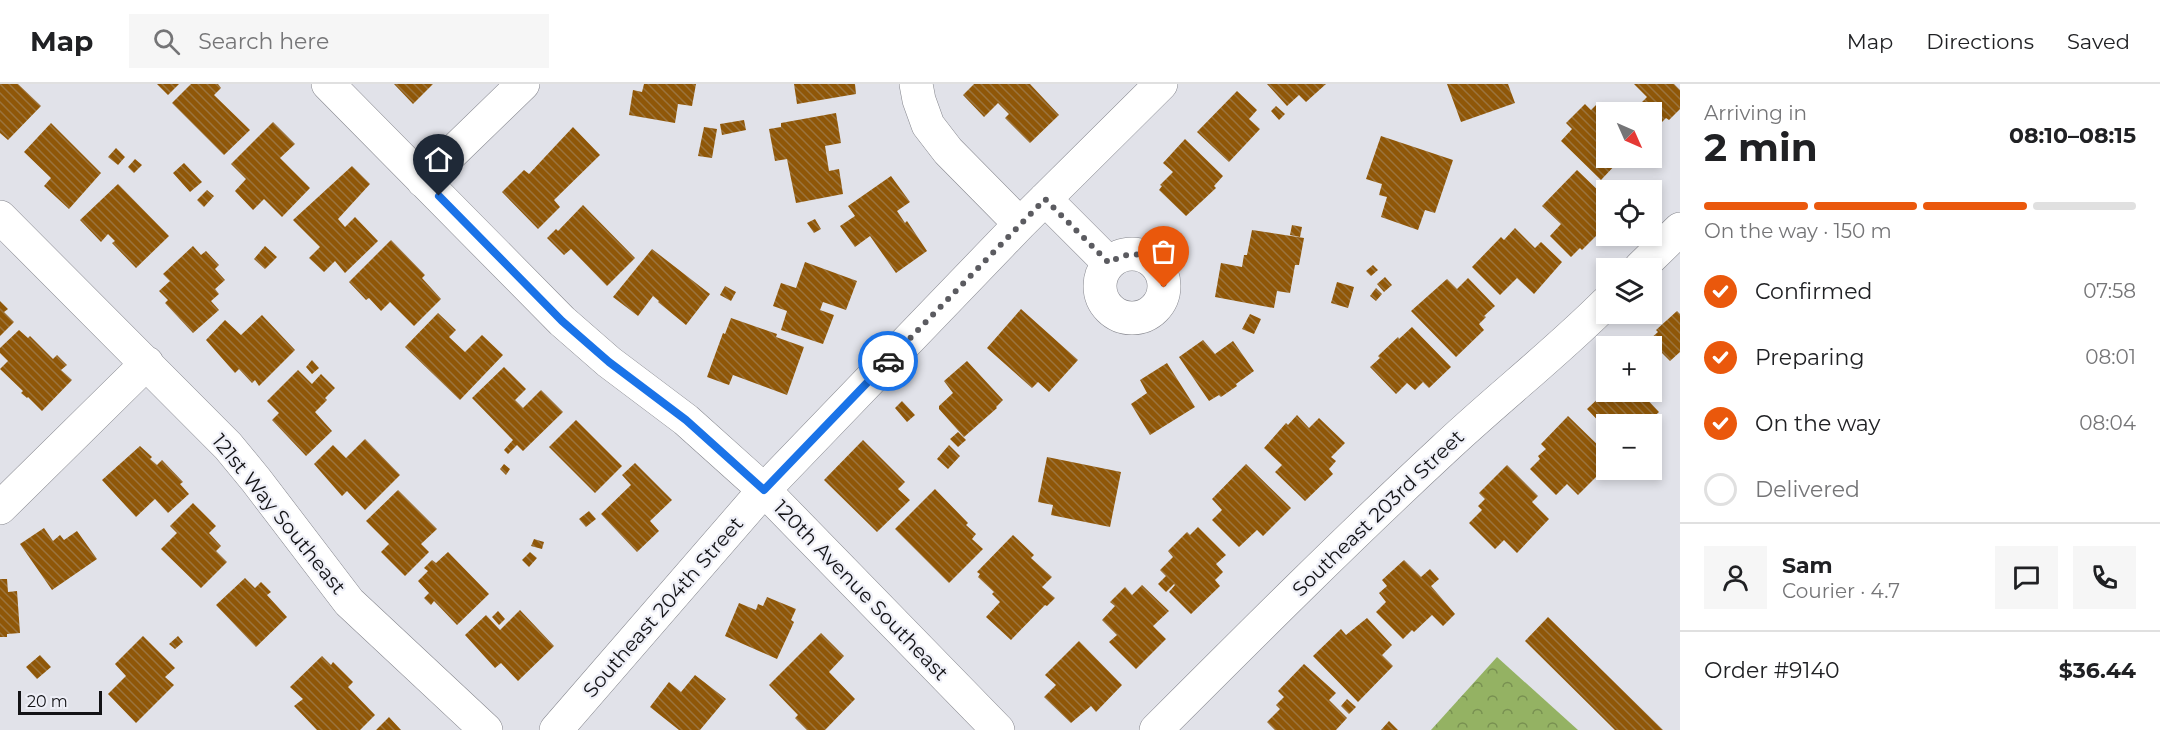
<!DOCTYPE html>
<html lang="en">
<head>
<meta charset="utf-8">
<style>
  :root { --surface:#fff; --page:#f6f6f6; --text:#202124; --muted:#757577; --line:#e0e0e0; --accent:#ea580c }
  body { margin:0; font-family:Montserrat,sans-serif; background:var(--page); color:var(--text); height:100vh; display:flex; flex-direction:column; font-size:22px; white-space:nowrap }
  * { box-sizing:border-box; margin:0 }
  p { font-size:20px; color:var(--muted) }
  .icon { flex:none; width:33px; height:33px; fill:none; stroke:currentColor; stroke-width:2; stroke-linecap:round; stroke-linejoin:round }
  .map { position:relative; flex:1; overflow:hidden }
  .details { display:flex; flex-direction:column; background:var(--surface); width:480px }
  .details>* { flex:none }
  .needle { width:39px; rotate:135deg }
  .controls { position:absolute; left:1596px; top:18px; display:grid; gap:12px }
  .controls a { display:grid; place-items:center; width:66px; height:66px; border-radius:0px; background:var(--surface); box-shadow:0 3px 9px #0003; font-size:30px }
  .scale { position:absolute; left:18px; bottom:15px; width:84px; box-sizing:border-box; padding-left:6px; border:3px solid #131316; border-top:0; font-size:16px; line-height:21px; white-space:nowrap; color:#131316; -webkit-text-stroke:4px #eeeff7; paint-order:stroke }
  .pin { position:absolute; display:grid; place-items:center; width:51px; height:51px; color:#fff; margin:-62px -26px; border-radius:50% 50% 50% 0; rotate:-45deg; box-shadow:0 0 6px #0007 }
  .pin .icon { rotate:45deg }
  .courier { position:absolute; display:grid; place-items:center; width:60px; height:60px; margin:-30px; border:4px solid #1a73e8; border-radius:50%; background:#fff; color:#222; box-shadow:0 2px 8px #0007 }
  .head em { font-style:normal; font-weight:700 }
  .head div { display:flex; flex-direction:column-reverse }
  .head { display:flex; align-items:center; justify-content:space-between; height:102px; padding:0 24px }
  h1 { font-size:39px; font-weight:700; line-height:45px }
  .bar { display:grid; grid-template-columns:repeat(4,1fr); gap:9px 6px; align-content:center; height:72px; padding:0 24px }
  .bar i { height:8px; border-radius:4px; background:var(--line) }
  .bar .on { background:var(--accent) }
  .bar p { grid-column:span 4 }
  .line { display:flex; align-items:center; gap:15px; padding:0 24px; border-top:2px solid var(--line) }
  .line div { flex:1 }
  .round { display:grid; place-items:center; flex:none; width:63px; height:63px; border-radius:0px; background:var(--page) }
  ol { padding:0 24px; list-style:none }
  li { display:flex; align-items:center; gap:18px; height:66px }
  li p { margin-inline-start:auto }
  li .icon { padding:6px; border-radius:50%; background:var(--accent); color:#fff; stroke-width:4 }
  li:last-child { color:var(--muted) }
  li i { width:33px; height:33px; border:3px solid var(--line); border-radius:50% }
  header { display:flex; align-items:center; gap:36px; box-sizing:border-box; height:84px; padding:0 30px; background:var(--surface); border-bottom:2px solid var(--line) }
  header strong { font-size:28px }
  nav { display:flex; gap:33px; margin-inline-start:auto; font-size:21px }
  .search { width:420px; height:54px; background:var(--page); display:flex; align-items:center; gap:15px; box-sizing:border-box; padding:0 21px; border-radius:0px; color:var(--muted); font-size:22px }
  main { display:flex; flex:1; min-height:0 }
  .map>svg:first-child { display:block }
  .forest { fill:url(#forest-crowns) }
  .building { fill:url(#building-back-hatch) }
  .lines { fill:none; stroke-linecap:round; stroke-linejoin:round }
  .minor-casing { stroke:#86878e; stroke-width:34 }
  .minor { stroke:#fff; stroke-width:33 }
  .done { stroke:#5b5b60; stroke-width:6; stroke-dasharray:0 10.8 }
  .route { stroke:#1a73e8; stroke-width:8 }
  .labels { text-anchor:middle; stroke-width:4.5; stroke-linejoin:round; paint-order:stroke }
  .street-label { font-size:20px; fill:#131316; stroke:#eeeff7 }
</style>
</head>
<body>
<header>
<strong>Map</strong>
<div class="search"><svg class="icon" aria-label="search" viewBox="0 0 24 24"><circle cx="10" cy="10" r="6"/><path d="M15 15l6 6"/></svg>Search here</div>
<nav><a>Map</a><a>Directions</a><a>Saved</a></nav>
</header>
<main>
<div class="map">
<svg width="1680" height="646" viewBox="0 0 1680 646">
  <defs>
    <pattern id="forest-crowns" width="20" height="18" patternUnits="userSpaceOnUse" patternTransform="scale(1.5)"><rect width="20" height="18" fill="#94b263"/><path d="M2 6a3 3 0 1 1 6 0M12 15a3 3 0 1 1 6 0" fill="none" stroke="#789051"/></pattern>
    <pattern id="building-back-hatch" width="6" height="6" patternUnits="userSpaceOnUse" patternTransform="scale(1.5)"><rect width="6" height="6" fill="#8f5708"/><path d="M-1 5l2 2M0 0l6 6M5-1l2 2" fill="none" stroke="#9b743d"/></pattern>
  </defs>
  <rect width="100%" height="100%" fill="#e1e2e9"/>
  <path class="forest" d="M1497 573 1578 646H1431Z"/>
  <path class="building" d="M0 0H18L41 22 8 56 0 49Z
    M157 0H179L168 11Z
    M191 0H218L221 4 214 11 250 46 224 71 172 19Z
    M394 0H433L413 20Z
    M644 0H696L692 22 678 20 675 39 629 31 633 6 642 8Z
    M794 0H855L856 10 797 20Z
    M974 0H1030L1059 31 1030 59 1005 34 1009 30 998 19 984 33 963 11Z
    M1267 0H1326L1306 18 1299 11 1287 22Z
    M1447 0H1508L1515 19 1461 38Z
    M1634 0H1674L1680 6V25L1669 36 1666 34 1658 42 1652 36V28H1644L1638 22 1647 13Z
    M1237 7 1257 26 1249 35 1260 45 1229 78 1197 48Z
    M1585 20 1591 26 1596 21 1606 31V74H1632L1623 83 1618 78 1601 96 1561 57 1572 45 1566 39Z
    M1276 22 1285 30 1279 36 1271 27Z
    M836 29 841 59 825 62 829 87 839 85 843 110 796 119 787 75 775 77 769 45 781 43V39Z
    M744 36 746 46 722 51 720 40Z
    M273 38 295 60 280 74 310 104 282 133 264 115 253 126 235 107 246 95 231 80Z
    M51 39 101 89 69 125 44 102 51 94 24 68Z
    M573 43 600 71 554 116 560 123 538 145 502 108 524 86 529 90Z
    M704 43 717 45 712 74 698 72Z
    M1381 52 1453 76 1435 129 1425 126 1418 146 1381 133 1387 113 1379 111 1382 100 1366 95Z
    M1185 55 1223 92 1214 102 1216 104 1186 132 1159 106 1162 102 1160 101 1173 88 1163 79Z
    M116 64 125 73 118 81 108 73Z
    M135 75 142 81 134 89 128 83Z
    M184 79 202 98 190 108 173 89Z
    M352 82 370 100 338 135 345 143 355 133 378 157 345 189 335 177 324 188 309 174 320 163 293 136Z
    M1577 86 1606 114V129L1596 140 1602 146 1582 166 1580 164 1571 173 1550 152 1561 140 1542 122Z
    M891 92 910 118 897 127 905 139 907 137 927 167 896 189 870 152 855 163 840 142 855 132 848 122Z
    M118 100 169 152 136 184 112 159 115 157 108 150 101 158 80 136Z
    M207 106 214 112 204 123 197 116Z
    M583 121 635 174 607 202 571 165 564 171 547 154 556 145 558 147Z
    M815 135 821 145 814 149 807 139Z
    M1292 141 1302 143 1300 153 1290 151Z
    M1515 144 1535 164 1541 158 1562 178 1534 210 1517 194 1500 211 1472 183 1501 153 1504 156Z
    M1252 146 1304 154 1299 181H1295L1290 209 1277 207 1274 224 1215 213 1221 179 1242 183 1244 171H1247Z
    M391 156 425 191 422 194 441 215 414 242 390 218 381 227 369 214 366 216 349 198Z
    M193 162 201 171 206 167 219 181 215 185 225 196 215 205 219 210 211 217 219 226 193 249 165 219 168 216 159 207 170 197 163 190Z
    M265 162 277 173 265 185 254 175Z
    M652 165 710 210 686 241 658 218 659 217 653 212 638 232 613 213Z
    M805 178 857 197 846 226 823 218 820 226 834 231 823 260 781 246 787 227 773 222 781 199 796 204Z
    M1373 181 1378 186 1371 192 1366 187Z
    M1385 193 1392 201 1384 208 1377 200Z
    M1468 194 1495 222 1484 232 1486 233 1479 240 1484 246 1456 273 1411 227 1447 195 1457 205Z
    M1337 198 1354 203 1348 224 1331 219Z
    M725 202 736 208 731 217 720 211Z
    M1376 204 1382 210 1376 217 1370 212Z
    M0 217 8 225 4 228 14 238 0 252Z
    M1021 225 1078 276 1049 308 1038 298 1032 304 987 264Z
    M1677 227 1680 230V268L1670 277 1649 256 1658 248 1656 246Z
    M438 229 456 246 449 253 465 268 482 251 503 271 460 316 405 263Z
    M1250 230 1261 235 1254 250 1242 245Z
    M262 231 295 266 259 302 255 296 252 299 239 285 235 289 206 256 225 236 241 251Z
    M731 234 777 250 776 253 804 263 787 311 733 291 729 301 707 293 723 249 725 250Z
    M1412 243 1451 283 1429 304 1423 298 1415 306 1407 299 1396 310 1370 283 1380 274 1378 272 1398 253 1399 255Z
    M19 246 28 254 30 252 53 275 57 271 67 281 61 286 72 296 42 327 28 313 27 314 21 309 23 307 0 285 8 277 0 269V264Z
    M1203 256 1215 270 1233 257 1254 287 1236 300 1237 302 1221 313 1219 311 1209 317 1179 273Z
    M312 276 319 284 312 290 306 283Z
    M967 277 1003 316 996 323 997 324 964 353 939 325V322L953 309 944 297Z
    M1167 279 1195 323 1150 351 1131 320 1147 309 1140 296Z
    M504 283 526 305 515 316 523 324 541 306 563 328 523 367 517 361 508 370 504 366 513 356 472 314Z
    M298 286 312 300 321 290 335 304 325 314 327 316 315 328 332 347 306 372 272 336 279 329 267 317Z
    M1606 293V308H1651L1645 313 1659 328 1646 340H1606V345L1587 325 1605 308 1598 301Z
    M902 317 915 331 907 338 895 324Z
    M1297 331 1309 344 1319 334 1345 359 1331 373 1336 377 1329 385 1333 390 1305 417 1275 388 1282 381 1264 364 1286 339 1288 341Z
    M1568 332 1606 369V383L1578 411 1567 400 1556 411 1530 385 1540 375 1538 372 1546 365 1541 360Z
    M576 336 622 382 595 409 549 363Z
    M958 348 966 356 958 363 950 355Z
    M365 355 400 391 365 426 347 407 342 412 314 380 333 361 346 374Z
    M863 356 905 398 898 405 910 416 877 448 824 396Z
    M949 361 960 372 948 385 937 375Z
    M140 362 152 373 150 375 157 381 162 376 183 398 180 400 189 410 168 429 155 415 136 433 102 396Z
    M1047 373 1121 388 1110 443 1051 431 1053 421 1038 418Z
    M635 379 672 416 650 437 659 447 637 468 601 430 631 401 622 391Z
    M504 380 510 385 506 391 500 385Z
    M1246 380 1291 424 1263 452 1257 446 1239 463 1212 436 1222 426 1212 415Z
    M1507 381 1538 412 1532 418 1549 435 1517 469 1504 456 1495 465 1469 439 1482 426 1478 422 1485 415 1479 409Z
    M935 405 968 439 966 441 976 450 972 455 983 465 949 499 895 445Z
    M398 406 437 445 421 460 429 468 405 492 381 468 389 460 366 437Z
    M193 419 216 442 209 449 221 462 216 467 227 478 201 504 161 465 177 449 170 442Z
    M589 427 596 435 586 443 579 435Z
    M1198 443 1226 471 1216 480 1223 488 1215 496 1220 502 1191 530 1169 508 1175 501 1174 500 1166 508 1158 500 1166 492 1160 486 1173 473 1168 467 1187 448 1190 451Z
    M44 444 53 457 60 451 64 456 77 447 97 475 52 506 20 460Z
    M1013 451 1034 471 1031 474 1052 493 1042 503 1055 514 1047 522 1045 521 1011 556 986 533 1000 518 992 510 994 508 978 493 980 490 977 488Z
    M534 455 544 458 542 465 531 462Z
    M448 468 489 510 457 541 434 517 431 521 424 514 429 509 418 497 428 487 424 484 432 476 436 479Z
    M530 468 537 474 529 483 522 476Z
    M1404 476 1421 493 1430 485 1439 495 1431 502 1455 530 1443 542 1432 531 1414 548 1412 546 1403 555 1376 528 1386 518 1379 509 1387 502 1382 496Z
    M245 494 255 504 261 498 271 508 267 511 287 533 256 563 216 521Z
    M0 495H7L8 508 17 507 20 549 7 550V553H0Z
    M1142 501 1169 527 1153 542 1166 555 1136 585 1109 558 1117 551 1102 536 1115 522 1110 518 1125 503 1132 511Z
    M767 513 796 525 791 536 794 538 777 575 725 552 739 519 756 526 758 520 763 522Z
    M520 526 554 562 518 597 501 579 495 584 465 551 486 531 500 546Z
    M498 527 505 535 499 541 492 533Z
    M1548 533 1663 646H1615L1525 557Z
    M1367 534 1392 561 1382 571 1393 582 1358 618 1313 572 1341 545 1346 551Z
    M821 549 844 572 829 588 855 615 825 646H807L795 634 798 631 769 601Z
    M143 552 175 584 165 593 174 601 136 639 108 610 126 592 115 580Z
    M178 552 183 558 175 565 169 560Z
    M1079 557 1122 601 1096 628 1091 622 1071 639 1044 613 1056 601 1045 591Z
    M40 571 51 583 37 595 26 583Z
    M322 572 331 581 333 578 353 598 348 603 375 631 360 646H317L294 622 303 615 290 603Z
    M1304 580 1336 609 1329 616 1347 634 1336 646H1275L1267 638 1280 625 1276 621 1284 613 1278 607Z
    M695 591 726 615 700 646H679L650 623 669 598 681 608Z
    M1347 615 1356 623 1349 630 1341 622Z
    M389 633 401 646H376Z
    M1389 637 1398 646H1381Z"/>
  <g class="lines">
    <defs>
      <path id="minor" d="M328 0 562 237 609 278 686 336 764 406 998 646
        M916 0 919 16 928 41 948 67 1020 140
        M423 97 523 0
        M1045 115 1109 179
        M0 133 228 362 256 396 349 518 486 646
        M1100 202a32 32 0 1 1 64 0a32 32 0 1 1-64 0Z
        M1640 184 1680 145
        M0 424 147 279
        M556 646 764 406 1020 140 1161 0
        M1156 646C1251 551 1346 456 1444 365 1497 315 1555 270 1606 219"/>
    </defs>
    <use href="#minor" class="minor-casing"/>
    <use href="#minor" class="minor"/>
  </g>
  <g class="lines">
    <path class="done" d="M888 277 1045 115 1109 179C1136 161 1162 172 1164 204"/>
    <path class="route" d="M439 112 562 237 609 278 686 336 764 406 888 277"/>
  </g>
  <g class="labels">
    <g class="street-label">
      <text transform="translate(1378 429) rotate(-44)" y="7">Southeast 203rd Street</text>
      <text transform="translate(279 430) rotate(51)" y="7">121st Way Southeast</text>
      <text transform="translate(861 506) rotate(46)" y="7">120th Avenue Southeast</text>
      <text transform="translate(663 523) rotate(-49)" y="7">Southeast 204th Street</text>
    </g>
  </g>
</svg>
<div class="controls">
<a><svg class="needle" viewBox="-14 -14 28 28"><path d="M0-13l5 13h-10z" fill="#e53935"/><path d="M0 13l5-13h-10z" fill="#757577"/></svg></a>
<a><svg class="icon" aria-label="locate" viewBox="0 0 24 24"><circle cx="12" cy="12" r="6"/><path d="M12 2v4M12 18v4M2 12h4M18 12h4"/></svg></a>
<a><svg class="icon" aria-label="layers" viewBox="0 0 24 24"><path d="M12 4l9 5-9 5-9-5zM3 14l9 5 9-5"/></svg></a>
<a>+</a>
<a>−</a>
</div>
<div class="scale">20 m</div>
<div class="pin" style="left:1164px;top:204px;background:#ea580c"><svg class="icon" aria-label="bag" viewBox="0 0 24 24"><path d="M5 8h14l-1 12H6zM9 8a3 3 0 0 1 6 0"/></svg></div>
<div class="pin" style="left:439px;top:112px;background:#1f2937"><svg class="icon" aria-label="home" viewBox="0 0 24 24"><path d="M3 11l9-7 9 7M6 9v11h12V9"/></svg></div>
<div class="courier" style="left:888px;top:277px"><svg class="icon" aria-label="car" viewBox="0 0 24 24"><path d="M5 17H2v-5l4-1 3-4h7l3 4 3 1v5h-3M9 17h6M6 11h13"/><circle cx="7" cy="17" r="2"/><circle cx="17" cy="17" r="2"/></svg></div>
</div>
<section class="details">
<div class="head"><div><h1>2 min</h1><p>Arriving in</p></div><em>08:10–08:15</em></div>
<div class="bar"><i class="on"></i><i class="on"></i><i class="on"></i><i></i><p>On the way · 150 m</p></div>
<ol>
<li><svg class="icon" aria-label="check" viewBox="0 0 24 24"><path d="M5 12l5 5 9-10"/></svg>Confirmed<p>07:58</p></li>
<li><svg class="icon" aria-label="check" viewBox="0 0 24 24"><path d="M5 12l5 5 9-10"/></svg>Preparing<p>08:01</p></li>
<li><svg class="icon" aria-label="check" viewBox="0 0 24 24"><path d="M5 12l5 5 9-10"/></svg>On the way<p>08:04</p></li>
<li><i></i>Delivered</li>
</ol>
<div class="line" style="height:108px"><a class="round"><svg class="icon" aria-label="person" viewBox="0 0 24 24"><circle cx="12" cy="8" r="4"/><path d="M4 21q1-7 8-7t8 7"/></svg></a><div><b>Sam</b><p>Courier · 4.7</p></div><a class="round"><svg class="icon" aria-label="chat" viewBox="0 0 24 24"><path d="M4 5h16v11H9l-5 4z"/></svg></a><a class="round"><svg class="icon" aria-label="phone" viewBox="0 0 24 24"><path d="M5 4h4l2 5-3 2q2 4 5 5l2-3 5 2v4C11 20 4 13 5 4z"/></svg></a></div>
<div class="line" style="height:78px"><div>Order #9140</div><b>$36.44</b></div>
</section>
</main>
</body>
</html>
